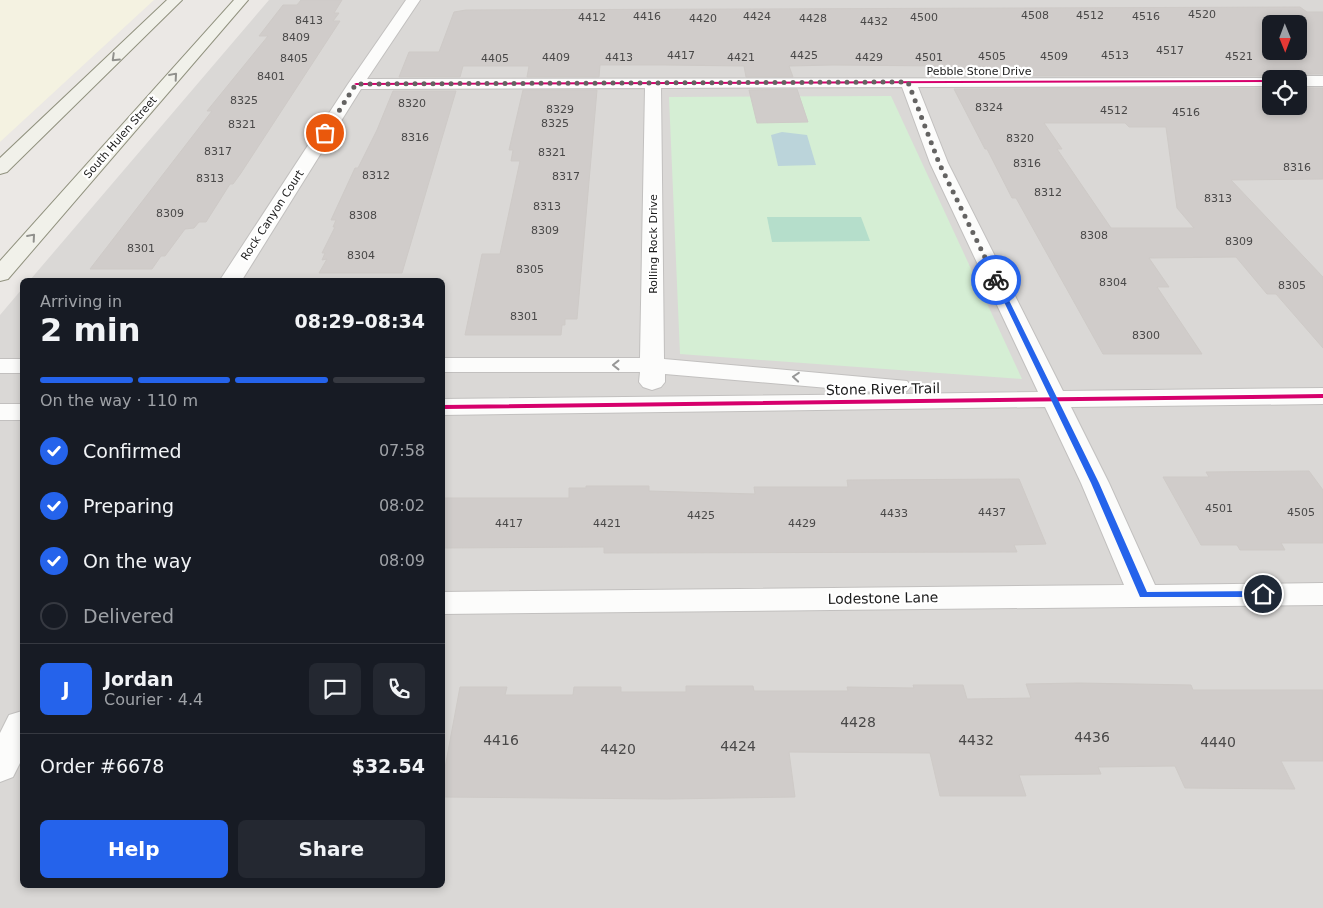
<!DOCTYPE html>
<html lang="en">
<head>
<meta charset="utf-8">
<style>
  :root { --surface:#171b24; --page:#242831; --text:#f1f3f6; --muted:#9ea1a6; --line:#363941; --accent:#2563eb }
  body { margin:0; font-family:"DejaVu Sans",sans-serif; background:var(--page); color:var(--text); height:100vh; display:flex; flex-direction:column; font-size:19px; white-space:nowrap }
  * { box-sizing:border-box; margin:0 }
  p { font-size:16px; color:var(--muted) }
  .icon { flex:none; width:28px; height:28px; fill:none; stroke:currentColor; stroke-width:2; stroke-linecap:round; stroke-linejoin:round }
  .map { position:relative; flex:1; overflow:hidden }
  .details { position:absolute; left:20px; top:278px; width:425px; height:610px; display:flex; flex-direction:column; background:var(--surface); border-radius:8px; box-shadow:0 2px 8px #0003 }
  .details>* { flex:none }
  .needle { width:32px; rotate:179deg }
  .fabs { position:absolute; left:1262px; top:15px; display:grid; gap:10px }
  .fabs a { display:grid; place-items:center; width:45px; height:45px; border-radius:8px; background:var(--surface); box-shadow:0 2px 8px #0003; font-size:25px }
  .pin { position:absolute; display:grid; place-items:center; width:42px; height:42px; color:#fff; margin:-21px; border:2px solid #fff; border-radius:50%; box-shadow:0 1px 5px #0007 }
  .courier { position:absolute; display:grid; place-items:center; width:50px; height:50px; margin:-25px; border:4px solid #2563eb; border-radius:50%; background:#fff; color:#222; box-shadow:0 1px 6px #0007 }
  .headline em { font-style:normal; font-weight:600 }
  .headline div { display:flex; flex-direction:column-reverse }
  .headline { display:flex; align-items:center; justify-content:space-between; height:85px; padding:0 20px }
  h1 { font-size:32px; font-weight:600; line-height:38px }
  .bar { display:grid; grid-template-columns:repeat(4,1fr); gap:8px 5px; align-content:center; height:60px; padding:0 20px }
  .bar i { height:6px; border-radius:4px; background:var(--line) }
  .bar .selected { background:var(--accent) }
  .bar p { grid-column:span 4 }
  .line { display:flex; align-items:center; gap:12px; padding:0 20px; border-top:1px solid var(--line) }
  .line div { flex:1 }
  .round { display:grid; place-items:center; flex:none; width:52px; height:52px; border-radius:8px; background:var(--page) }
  ol { padding:0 20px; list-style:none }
  li { display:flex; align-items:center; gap:15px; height:55px }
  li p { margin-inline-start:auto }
  li .icon { padding:5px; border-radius:50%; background:var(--accent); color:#fff; stroke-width:4 }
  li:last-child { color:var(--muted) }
  li i { width:28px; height:28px; border:2px solid var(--line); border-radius:50% }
  .cta { display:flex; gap:10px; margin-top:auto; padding:10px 20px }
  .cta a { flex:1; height:58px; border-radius:8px; background:var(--accent); color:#fff; font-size:20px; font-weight:600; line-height:58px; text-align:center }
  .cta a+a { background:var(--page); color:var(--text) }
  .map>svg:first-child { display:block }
  .residential { fill:#dad8d6; fill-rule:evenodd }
  .education { fill:#f4f2e1 }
  .park { fill:#d5eed4 }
  .pitch { fill:#b5decb }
  .water { fill:#bbd4da }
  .building { fill:#d0ccca; stroke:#cecac7; fill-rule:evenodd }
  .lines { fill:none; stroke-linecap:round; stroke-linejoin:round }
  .street-casing { stroke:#c2c0bf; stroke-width:2 }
  .secondary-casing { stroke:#91927f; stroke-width:2 }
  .street { fill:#fcfcfb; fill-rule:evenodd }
  .secondary { fill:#f1f1ea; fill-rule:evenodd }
  .cycleway-casing { stroke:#fff; stroke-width:3 }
  .cycleway { fill:#d6006c; fill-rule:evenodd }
  .oneway { stroke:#91918d }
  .oneway2 { stroke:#979797 }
  .route { fill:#2563eb }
  .done { stroke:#646362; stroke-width:5; stroke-dasharray:0 9 }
  .labels { text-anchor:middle; stroke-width:4.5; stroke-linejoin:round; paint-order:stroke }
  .number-label { font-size:11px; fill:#494848 }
  .far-street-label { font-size:11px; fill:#1c1c1c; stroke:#fff }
  .street-label { font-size:14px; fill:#1c1c1c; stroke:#fff }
  .near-number-label { font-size:14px; fill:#494848 }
</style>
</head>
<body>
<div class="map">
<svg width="1323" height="908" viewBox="0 0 1323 908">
  <rect width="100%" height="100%" fill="#ebe8e5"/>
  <path class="residential" d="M269 0H1323V908H0V315L22 289V885H442V280H30ZM1271 24H1299V51H1271ZM1271 79H1299V106H1271Z"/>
  <path class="education" d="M0 0H154L0 142Z"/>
  <path class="park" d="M891 96 1022 379 680 354 669 97Z"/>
  <path class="pitch" d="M767 217H861L870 241 772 242Z"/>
  <path class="water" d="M782 132 807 135 816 165 778 166 771 135Z"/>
  <path class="building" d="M301 0H342L334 13H339L333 21H340L241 173 233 184H230L206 222H199L194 228 185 229 165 256H161L152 269H90L212 111H207L268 36H259L283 5H297Z
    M1300 7 1307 12H1323V74H1299L1291 79H1279L1277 76H948L943 66 833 65 789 66 793 77H746L744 66 666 65H600L599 77H527L529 66H463L460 77H399L409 52H439L454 12 466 10ZM1271 24H1299V51H1271Z
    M1271 88V106H1299V88H1323V179L1231 180 1323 277V348L1276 294H1267L1236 257 1149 258 1169 287H1157L1202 354H1103L1016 198H1012L987 149H985L954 89ZM1044 123H1125L1129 127H1166L1177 208 1194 228H1111L1057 149H1062Z
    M797 89 808 122 757 123 749 90Z
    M523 90H597L577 319H565V325H562L561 335H465L482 254H500L520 161H511L513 150H509Z
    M393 91H456L402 273H319L327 259 322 260 325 253H322L335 227H333L336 220H331L355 168H358L377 130Z
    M1309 471 1323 490V543H1281L1285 550H1240L1237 545H1201L1163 477H1209L1206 472Z
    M1019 479 1046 544 1014 545 1017 552 604 553V547L442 548V498H569V488H586V486H649V491L755 494 754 487H848L847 480Z
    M1078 683 1191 685 1193 690H1323V761H1281L1295 789 1185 788 1175 766 1098 767 1101 774 1019 775 1026 796H940L930 753 789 752 795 797 667 799 442 797V784L460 687H507L505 695H573L574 687H621V692H686V686H753L754 691H848L847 687 914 688 913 685H963L967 699 1031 698 1026 684Z"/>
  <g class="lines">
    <defs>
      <path id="street" d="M406 0H420L367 79 1277 78 1271 79V86L918 87 948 163 1063 391 1323 388V404L1071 407 1109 483 1155 585 1323 583V605L442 614V592L1124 585 1081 483 1045 407 442 415V399L897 394 665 374V382L661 387 652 390 643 387 639 382 640 372H442V358H640L645 88 361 89 242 280H220L348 84ZM902 87 930 163 1038 392 898 394 907 391 911 386 907 381 664 359 661 88Z
        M1299 76H1323V86H1299V79H1293Z
        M0 359H22V373H0Z
        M0 404H22V420H0Z
        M22 711V759L13 777 0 782V733L9 715Z"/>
      <path id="secondary" d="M167 0H182L7 172 0 174V158Z
        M234 0H248L8 279 0 281V261Z"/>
    </defs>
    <use href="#street" class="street-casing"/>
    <use href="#secondary" class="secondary-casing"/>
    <use href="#street" class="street"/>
    <use href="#secondary" class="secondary"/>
    <defs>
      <path id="cycleway" d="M1271 80V82L356 85 354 84 356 83Z
        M1323 394V398L442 409V405Z"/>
    </defs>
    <use href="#cycleway" class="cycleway-casing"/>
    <use href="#cycleway" class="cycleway"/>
  </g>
  <defs><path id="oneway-chevron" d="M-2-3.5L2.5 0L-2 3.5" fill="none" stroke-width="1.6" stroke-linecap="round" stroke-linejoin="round" transform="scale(1.25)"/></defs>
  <g class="oneway">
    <use href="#oneway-chevron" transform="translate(115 58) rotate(136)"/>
    <use href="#oneway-chevron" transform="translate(174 76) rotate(-49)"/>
    <use href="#oneway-chevron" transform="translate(32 237) rotate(-49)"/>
  </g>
  <g class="oneway2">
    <use href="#oneway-chevron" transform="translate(616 365) rotate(180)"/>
    <use href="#oneway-chevron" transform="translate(796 377) rotate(-175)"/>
  </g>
  <path class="route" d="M993 279 999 280 1099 483 1147 592 1263 591 1267 592V597H1140L1091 483Z"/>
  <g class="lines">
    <path class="done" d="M325 133 356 84 908 82 939 163 996 280"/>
  </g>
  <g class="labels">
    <g class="number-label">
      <text x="1202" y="18">4520</text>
      <text x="1035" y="19">4508</text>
      <text x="1090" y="19">4512</text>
      <text x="647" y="20">4416</text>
      <text x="757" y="20">4424</text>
      <text x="1146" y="20">4516</text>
      <text x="592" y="21">4412</text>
      <text x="924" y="21">4500</text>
      <text x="703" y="22">4420</text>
      <text x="813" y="22">4428</text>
      <text x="309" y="24">8413</text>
      <text x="874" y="25">4432</text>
      <text x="296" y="41">8409</text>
      <text x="1170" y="54">4517</text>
      <text x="681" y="59">4417</text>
      <text x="804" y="59">4425</text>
      <text x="1115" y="59">4513</text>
      <text x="992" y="60">4505</text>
      <text x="1054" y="60">4509</text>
      <text x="1239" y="60">4521</text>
      <text x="556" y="61">4409</text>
      <text x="619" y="61">4413</text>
      <text x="741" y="61">4421</text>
      <text x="869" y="61">4429</text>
      <text x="929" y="61">4501</text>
      <text x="294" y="62">8405</text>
      <text x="495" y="62">4405</text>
      <text x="271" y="80">8401</text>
      <text x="244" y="104">8325</text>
      <text x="412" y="107">8320</text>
      <text x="989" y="111">8324</text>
      <text x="560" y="113">8329</text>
      <text x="1114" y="114">4512</text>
      <text x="1186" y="116">4516</text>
      <text x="555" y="127">8325</text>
      <text x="242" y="128">8321</text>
      <text x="415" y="141">8316</text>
      <text x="1020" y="142">8320</text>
      <text x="218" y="155">8317</text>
      <text x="552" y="156">8321</text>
      <text x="1027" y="167">8316</text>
      <text x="1297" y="171">8316</text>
      <text x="376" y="179">8312</text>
      <text x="566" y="180">8317</text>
      <text x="210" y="182">8313</text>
      <text x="1048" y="196">8312</text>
      <text x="1218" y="202">8313</text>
      <text x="547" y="210">8313</text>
      <text x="170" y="217">8309</text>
      <text x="363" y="219">8308</text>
      <text x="545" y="234">8309</text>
      <text x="1094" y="239">8308</text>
      <text x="1239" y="245">8309</text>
      <text x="141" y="252">8301</text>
      <text x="361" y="259">8304</text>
      <text x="530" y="273">8305</text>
      <text x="1113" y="286">8304</text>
      <text x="1292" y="289">8305</text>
      <text x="524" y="320">8301</text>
      <text x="1146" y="339">8300</text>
      <text x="1219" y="512">4501</text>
      <text x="992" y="516">4437</text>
      <text x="1301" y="516">4505</text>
      <text x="894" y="517">4433</text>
      <text x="701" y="519">4425</text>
      <text x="509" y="527">4417</text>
      <text x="607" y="527">4421</text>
      <text x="802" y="527">4429</text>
    </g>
    <g class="far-street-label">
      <text x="979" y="75">Pebble Stone Drive</text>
      <text transform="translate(120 137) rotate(-49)" y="4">South Hulen Street</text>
      <text transform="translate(272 215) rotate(-57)" y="4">Rock Canyon Court</text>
      <text transform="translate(653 244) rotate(-90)" y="4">Rolling Rock Drive</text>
    </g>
    <g class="street-label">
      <text transform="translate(883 389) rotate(-1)" y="5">Stone River Trail</text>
      <text transform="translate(883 598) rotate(-1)" y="5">Lodestone Lane</text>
    </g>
    <g class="near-number-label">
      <text x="858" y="727">4428</text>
      <text x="1092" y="742">4436</text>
      <text x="501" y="745">4416</text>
      <text x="976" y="745">4432</text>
      <text x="1218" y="747">4440</text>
      <text x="738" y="751">4424</text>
      <text x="618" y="754">4420</text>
    </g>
  </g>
</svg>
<div class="fabs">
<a><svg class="needle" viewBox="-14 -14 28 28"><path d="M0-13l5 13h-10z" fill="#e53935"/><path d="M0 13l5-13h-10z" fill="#9ea1a6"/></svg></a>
<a><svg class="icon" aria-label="locate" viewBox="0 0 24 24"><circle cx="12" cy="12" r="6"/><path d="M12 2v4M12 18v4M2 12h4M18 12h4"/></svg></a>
</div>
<div class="pin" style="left:325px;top:133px;background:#ea580c"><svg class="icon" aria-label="bag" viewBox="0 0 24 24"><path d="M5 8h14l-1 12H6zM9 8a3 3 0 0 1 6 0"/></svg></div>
<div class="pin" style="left:1263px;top:594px;background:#1f2937"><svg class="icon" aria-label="home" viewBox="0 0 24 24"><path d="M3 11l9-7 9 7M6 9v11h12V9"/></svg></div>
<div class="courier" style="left:996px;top:280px"><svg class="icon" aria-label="bike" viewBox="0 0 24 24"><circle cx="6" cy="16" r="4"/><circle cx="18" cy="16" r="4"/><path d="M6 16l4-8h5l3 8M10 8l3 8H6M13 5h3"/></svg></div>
<section class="details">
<div class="headline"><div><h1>2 min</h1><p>Arriving in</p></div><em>08:29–08:34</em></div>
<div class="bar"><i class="selected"></i><i class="selected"></i><i class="selected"></i><i></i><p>On the way · 110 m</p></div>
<ol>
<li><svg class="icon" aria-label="check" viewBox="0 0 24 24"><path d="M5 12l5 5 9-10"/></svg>Confirmed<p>07:58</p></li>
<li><svg class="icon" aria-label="check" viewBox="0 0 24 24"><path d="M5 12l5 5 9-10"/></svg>Preparing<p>08:02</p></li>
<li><svg class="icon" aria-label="check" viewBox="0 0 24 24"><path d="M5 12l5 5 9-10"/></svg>On the way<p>08:09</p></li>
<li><i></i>Delivered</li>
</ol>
<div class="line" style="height:90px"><b class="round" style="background:var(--accent);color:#fff">J</b><div><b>Jordan</b><p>Courier · 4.4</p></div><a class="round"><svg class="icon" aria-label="chat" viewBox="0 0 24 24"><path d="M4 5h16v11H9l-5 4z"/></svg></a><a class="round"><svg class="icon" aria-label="phone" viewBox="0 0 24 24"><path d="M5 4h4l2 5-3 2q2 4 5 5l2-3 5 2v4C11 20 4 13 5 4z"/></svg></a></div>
<div class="line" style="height:65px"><div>Order #6678</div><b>$32.54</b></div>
<div class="cta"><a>Help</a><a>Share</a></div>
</section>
</div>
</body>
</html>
